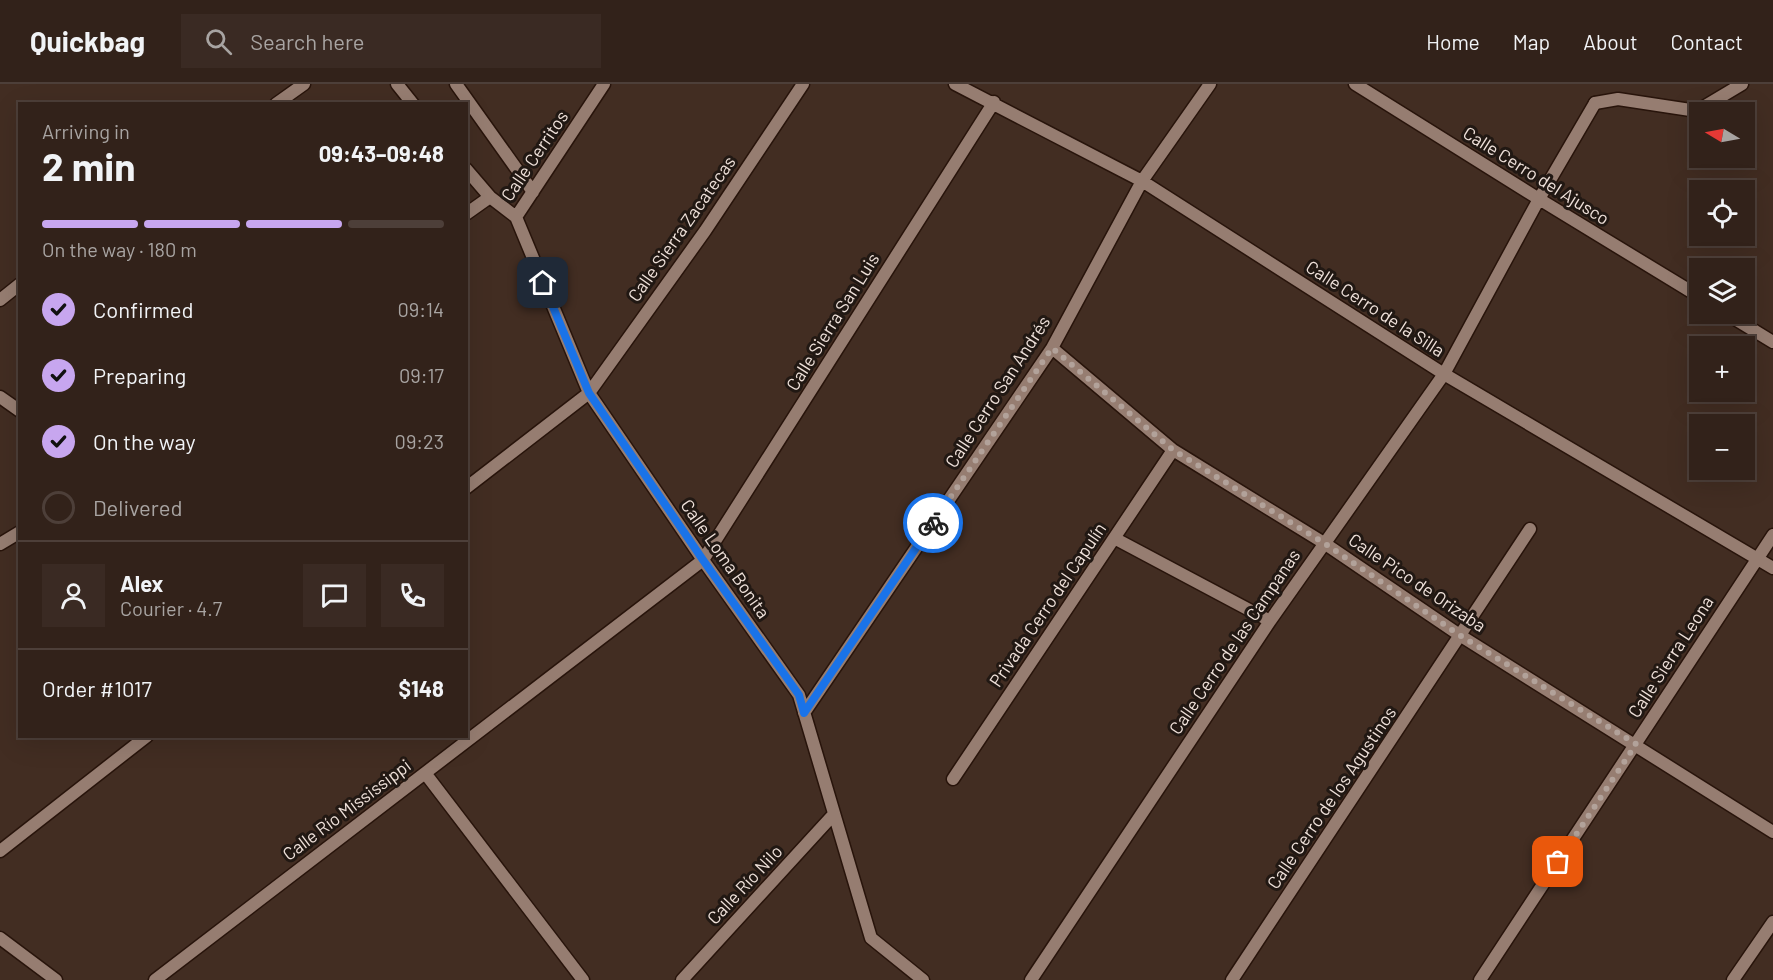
<!DOCTYPE html>
<html lang="en">
<head>
<meta charset="utf-8">
<style>
  :root { --surface:#32221a; --page:#3a2a23; --text:#f1f3f6; --muted:#a8a4a2; --line:#4d3f39; --accent:#c7a6ef }
  body { margin:0; font-family:Barlow,sans-serif; background:var(--page); color:var(--text); height:100vh; display:flex; flex-direction:column; font-size:22px; white-space:nowrap }
  * { box-sizing:border-box; margin:0 }
  p { font-size:20px; color:var(--muted) }
  .icon { flex:none; width:33px; height:33px; fill:none; stroke:currentColor; stroke-width:2; stroke-linecap:round; stroke-linejoin:round }
  .map { position:relative; flex:1; overflow:hidden }
  .side { position:absolute; left:18px; top:18px; width:450px; height:636px; display:flex; flex-direction:column; background:var(--surface); border-radius:0px; box-shadow:0 6px 24px #0002,0 0 0 2px var(--line) }
  .side>* { flex:none }
  .needle { width:39px; rotate:280deg }
  .fabs { position:absolute; left:1689px; top:18px; display:grid; gap:12px }
  .fabs a { display:grid; place-items:center; width:66px; height:66px; border-radius:0px; background:var(--surface); box-shadow:0 6px 24px #0002,0 0 0 2px var(--line); font-size:30px }
  .pin { position:absolute; display:grid; place-items:center; width:51px; height:51px; color:#fff; margin:-26px; border-radius:12px; box-shadow:0 3px 9px #0006 }
  .courier { position:absolute; display:grid; place-items:center; width:60px; height:60px; margin:-30px; border:4px solid #1a73e8; border-radius:50%; background:#fff; color:#222; box-shadow:0 2px 8px #0007 }
  .head em { font-style:normal; font-weight:700 }
  .head div { display:flex; flex-direction:column-reverse }
  .head { display:flex; align-items:center; justify-content:space-between; height:102px; padding:0 24px }
  h1 { font-size:39px; font-weight:700; line-height:45px }
  .bar { display:grid; grid-template-columns:repeat(4,1fr); gap:9px 6px; align-content:center; height:72px; padding:0 24px }
  .bar i { height:8px; border-radius:4px; background:var(--line) }
  .bar .current { background:var(--accent) }
  .bar p { grid-column:span 4 }
  .line { display:flex; align-items:center; gap:15px; padding:0 24px; border-top:2px solid var(--line) }
  .line div { flex:1 }
  .round { display:grid; place-items:center; flex:none; width:63px; height:63px; border-radius:0px; background:var(--page) }
  ol { padding:0 24px; list-style:none }
  li { display:flex; align-items:center; gap:18px; height:66px }
  li p { margin-inline-start:auto }
  li .icon { padding:6px; border-radius:50%; background:var(--accent); color:#111; stroke-width:4 }
  li:last-child { color:var(--muted) }
  li i { width:33px; height:33px; border:3px solid var(--line); border-radius:50% }
  header { display:flex; align-items:center; gap:36px; box-sizing:border-box; height:84px; padding:0 30px; background:var(--surface); border-bottom:2px solid var(--line) }
  header strong { font-size:28px }
  nav { display:flex; gap:33px; margin-inline-start:auto; font-size:21px }
  .search { width:420px; height:54px; background:var(--page); display:flex; align-items:center; gap:15px; box-sizing:border-box; padding:0 21px; border-radius:0px; color:var(--muted); font-size:22px }
  .map>svg:first-child { display:block }
  .lines { fill:none; stroke-linecap:round; stroke-linejoin:round }
  .service-casing { stroke:#28140b; stroke-width:15 }
  .minor-casing { stroke:#28140b; stroke-width:15 }
  .service { stroke:#967d71; stroke-width:12 }
  .minor { stroke:#967d71; stroke-width:12 }
  .done { stroke:#b2a29a; stroke-width:6; stroke-dasharray:0 10.8 }
  .route { stroke:#1a73e8; stroke-width:8 }
  .labels { text-anchor:middle; stroke-width:6; stroke-linejoin:round; paint-order:stroke }
  .street-label { font-size:18px; fill:#efe1da; stroke:#211813 }
</style>
</head>
<body>
<header>
<strong>Quickbag</strong>
<div class="search"><svg class="icon" aria-label="search" viewBox="0 0 24 24"><circle cx="10" cy="10" r="6"/><path d="M15 15l6 6"/></svg>Search here</div>
<nav><a>Home</a><a>Map</a><a>About</a><a>Contact</a></nav>
</header>
<div class="map">
<svg width="1773" height="896" viewBox="0 0 1773 896">
  <rect width="100%" height="100%" fill="#422d22"/>
  <g class="lines">
    <defs>
      <path id="service" d="M1595 19 1618 15 1697 27 1742 0"/>
      <path id="minor" d="M397 0 413 20
        M456 0 533 108
        M955 0 1142 97 1444 290 1773 484
        M1355 0 1539 115 1700 213
        M276 20 304 0
        M466 85 490 113 516 133 589 309 703 476 799 611 871 854 923 896
        M466 130 490 113
        M516 133 604 0
        M0 216 20 200
        M1727 230 1773 258
        M1052 264 1173 366 1324 459 1461 552 1773 748
        M0 313 20 327
        M466 404 589 309 705 147 803 0
        M1114 454 1270 537
        M0 460 20 448
        M804 629 1052 264 1142 97 1210 0
        M425 689 583 896
        M953 695 1173 366
        M0 767 147 652
        M0 854 56 896
        M155 896 703 476 994 18
        M682 896 834 730
        M1031 896 1270 537 1444 290 1539 115 1595 19
        M1232 896 1530 445
        M1480 896 1773 451
        M1733 896 1773 838"/>
    </defs>
    <use href="#service" class="service-casing"/>
    <use href="#minor" class="minor-casing"/>
    <use href="#service" class="service"/>
    <use href="#minor" class="minor"/>
  </g>
  <g class="lines">
    <path class="done" d="M933 439 1052 264 1173 366 1324 459 1461 552 1636 660 1558 778"/>
    <path class="route" d="M543 199 589 309 703 476 799 611 804 629 933 439"/>
  </g>
  <g class="labels">
    <g class="street-label">
      <text transform="translate(535 72) rotate(-56)" y="6">Calle Cerritos</text>
      <text transform="translate(1536 92) rotate(32)" y="6">Calle Cerro del Ajusco</text>
      <text transform="translate(682 145) rotate(-55)" y="6">Calle Sierra Zacatecas</text>
      <text transform="translate(1375 225) rotate(33)" y="6">Calle Cerro de la Silla</text>
      <text transform="translate(833 238) rotate(-58)" y="6">Calle Sierra San Luis</text>
      <text transform="translate(998 308) rotate(-57)" y="6">Calle Cerro San Andrés</text>
      <text transform="translate(725 475) rotate(55)" y="6">Calle Loma Bonita</text>
      <text transform="translate(1417 499) rotate(34)" y="6">Calle Pico de Orizaba</text>
      <text transform="translate(1048 521) rotate(-56)" y="6">Privada Cerro del Capulín</text>
      <text transform="translate(1235 558) rotate(-56)" y="6">Calle Cerro de las Campanas</text>
      <text transform="translate(1671 573) rotate(-57)" y="6">Calle Sierra Leona</text>
      <text transform="translate(1332 714) rotate(-56)" y="6">Calle Cerro de los Agustinos</text>
      <text transform="translate(347 726) rotate(-37)" y="6">Calle Río Mississippi</text>
      <text transform="translate(745 801) rotate(-47)" y="6">Calle Río Nilo</text>
    </g>
  </g>
</svg>
<div class="fabs">
<a><svg class="needle" viewBox="-14 -14 28 28"><path d="M0-13l5 13h-10z" fill="#e53935"/><path d="M0 13l5-13h-10z" fill="#a8a4a2"/></svg></a>
<a><svg class="icon" aria-label="locate" viewBox="0 0 24 24"><circle cx="12" cy="12" r="6"/><path d="M12 2v4M12 18v4M2 12h4M18 12h4"/></svg></a>
<a><svg class="icon" aria-label="layers" viewBox="0 0 24 24"><path d="M12 4l9 5-9 5-9-5zM3 14l9 5 9-5"/></svg></a>
<a>+</a>
<a>−</a>
</div>
<div class="pin" style="left:1558px;top:778px;background:#ea580c"><svg class="icon" aria-label="bag" viewBox="0 0 24 24"><path d="M5 8h14l-1 12H6zM9 8a3 3 0 0 1 6 0"/></svg></div>
<div class="pin" style="left:543px;top:199px;background:#1f2937"><svg class="icon" aria-label="home" viewBox="0 0 24 24"><path d="M3 11l9-7 9 7M6 9v11h12V9"/></svg></div>
<div class="courier" style="left:933px;top:439px"><svg class="icon" aria-label="bike" viewBox="0 0 24 24"><circle cx="6" cy="16" r="4"/><circle cx="18" cy="16" r="4"/><path d="M6 16l4-8h5l3 8M10 8l3 8H6M13 5h3"/></svg></div>
<section class="side">
<div class="head"><div><h1>2 min</h1><p>Arriving in</p></div><em>09:43–09:48</em></div>
<div class="bar"><i class="current"></i><i class="current"></i><i class="current"></i><i></i><p>On the way · 180 m</p></div>
<ol>
<li><svg class="icon" aria-label="check" viewBox="0 0 24 24"><path d="M5 12l5 5 9-10"/></svg>Confirmed<p>09:14</p></li>
<li><svg class="icon" aria-label="check" viewBox="0 0 24 24"><path d="M5 12l5 5 9-10"/></svg>Preparing<p>09:17</p></li>
<li><svg class="icon" aria-label="check" viewBox="0 0 24 24"><path d="M5 12l5 5 9-10"/></svg>On the way<p>09:23</p></li>
<li><i></i>Delivered</li>
</ol>
<div class="line" style="height:108px"><a class="round"><svg class="icon" aria-label="person" viewBox="0 0 24 24"><circle cx="12" cy="8" r="4"/><path d="M4 21q1-7 8-7t8 7"/></svg></a><div><b>Alex</b><p>Courier · 4.7</p></div><a class="round"><svg class="icon" aria-label="chat" viewBox="0 0 24 24"><path d="M4 5h16v11H9l-5 4z"/></svg></a><a class="round"><svg class="icon" aria-label="phone" viewBox="0 0 24 24"><path d="M5 4h4l2 5-3 2q2 4 5 5l2-3 5 2v4C11 20 4 13 5 4z"/></svg></a></div>
<div class="line" style="height:78px"><div>Order #1017</div><b>$148</b></div>
</section>
</div>
</body>
</html>
